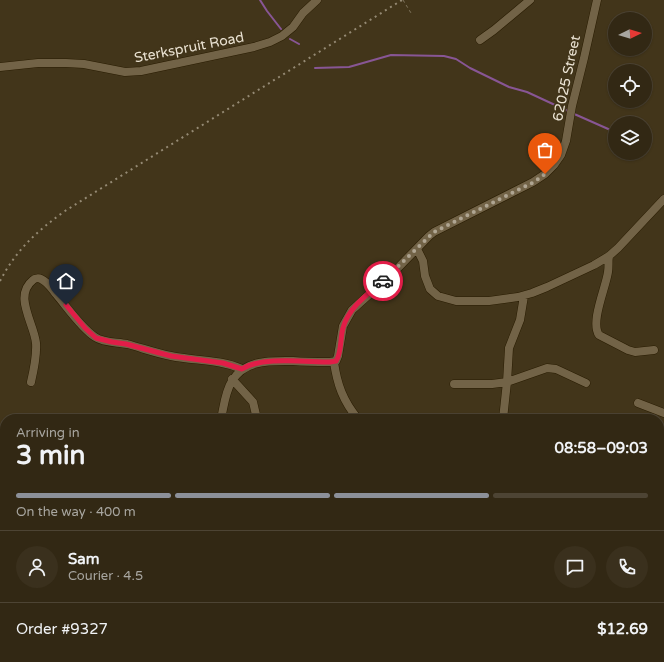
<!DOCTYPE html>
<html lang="en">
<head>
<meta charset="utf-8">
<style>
  :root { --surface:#322814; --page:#3a301d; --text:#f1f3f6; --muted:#a8a6a0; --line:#4d4434; --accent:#8c9099 }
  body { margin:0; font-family:"Varela Round",sans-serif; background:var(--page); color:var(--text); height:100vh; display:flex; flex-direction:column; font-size:15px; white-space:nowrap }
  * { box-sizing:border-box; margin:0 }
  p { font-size:13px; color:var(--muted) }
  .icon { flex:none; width:22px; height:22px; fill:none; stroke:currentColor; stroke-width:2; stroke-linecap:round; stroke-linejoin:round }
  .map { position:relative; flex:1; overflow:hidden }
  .sheet { position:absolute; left:0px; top:414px; width:664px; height:248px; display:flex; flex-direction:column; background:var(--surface); border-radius:16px 16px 0 0; box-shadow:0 1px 3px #0004,0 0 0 1px var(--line) }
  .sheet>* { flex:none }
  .needle { width:26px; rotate:85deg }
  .fabs { position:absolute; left:608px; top:12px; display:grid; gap:8px }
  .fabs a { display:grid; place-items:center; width:44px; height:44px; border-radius:50%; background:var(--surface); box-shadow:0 1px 3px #0004,0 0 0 1px var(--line); font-size:20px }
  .pin { position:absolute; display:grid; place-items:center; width:34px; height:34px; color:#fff; margin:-41px -17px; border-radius:50% 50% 50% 0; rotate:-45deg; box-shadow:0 0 4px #0007 }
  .pin .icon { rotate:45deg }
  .courier { position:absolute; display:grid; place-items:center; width:40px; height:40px; margin:-20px; border:3px solid #e11d48; border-radius:50%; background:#fff; color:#222; box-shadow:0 1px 5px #0007 }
  .overview em { font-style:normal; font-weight:700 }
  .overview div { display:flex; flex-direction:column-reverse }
  .overview { display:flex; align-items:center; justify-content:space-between; height:68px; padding:0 16px }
  h1 { font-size:26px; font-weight:700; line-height:30px }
  .bar { display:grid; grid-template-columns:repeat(4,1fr); gap:6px 4px; align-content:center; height:48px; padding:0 16px }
  .bar i { height:5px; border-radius:3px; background:var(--line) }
  .bar .selected { background:var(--accent) }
  .bar p { grid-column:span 4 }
  .line { display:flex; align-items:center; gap:10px; padding:0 16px; border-top:1px solid var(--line) }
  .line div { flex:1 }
  .round { display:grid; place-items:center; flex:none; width:42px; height:42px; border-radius:21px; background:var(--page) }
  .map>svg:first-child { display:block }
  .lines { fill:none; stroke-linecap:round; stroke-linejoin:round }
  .stream { stroke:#885695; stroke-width:2 }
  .minor-casing { stroke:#291c02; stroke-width:9 }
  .path { stroke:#81765f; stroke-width:1; stroke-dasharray:3 3; stroke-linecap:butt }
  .minor { stroke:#726347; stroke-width:8 }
  .rail { stroke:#958a74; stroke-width:2; stroke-dasharray:2 4; stroke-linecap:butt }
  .done { stroke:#afa592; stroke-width:4; stroke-dasharray:0 7.2 }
  .route { stroke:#e11d48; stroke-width:5 }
  .labels { text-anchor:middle; stroke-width:3.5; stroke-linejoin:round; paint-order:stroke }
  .street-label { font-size:14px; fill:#eae2d2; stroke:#42351a }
</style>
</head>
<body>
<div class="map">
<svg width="664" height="662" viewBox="0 0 664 662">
  <rect width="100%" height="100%" fill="#42351a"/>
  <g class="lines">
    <path class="stream" d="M260 0 267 11 281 29
      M290 39 299 44
      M315 68 349 67 391 55 444 56 456 59 470 68 509 87 527 92 568 111
      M572 113 615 132
      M645 147H646
      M0 482 5 480
      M189 657 190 662
      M475 657 485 662"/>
    <defs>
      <path id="minor" d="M480 40 494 30 530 0
        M0 67 38 63H66L84 64 125 72 141 71 254 47 270 42 282 36 293 27 303 13 317 0
        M417 249 423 261 425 276 430 289 438 296 456 301H489L518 297 532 293 547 287 594 265 609 256 618 248 664 199
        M609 256C608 261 609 267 608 272 606 287 590 322 599 335L628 350 635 352 654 350
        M334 362C337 384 343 401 358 419
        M232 379 253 402 257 419
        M31 382C34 369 37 356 36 343 34 323 13 296 33 280 35 278 39 278 41 279 48 282 52 289 56 294 67 307 81 328 95 337 104 343 117 342 127 344 142 348 156 353 171 356 195 361 219 359 242 369
        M454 384H492L507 382 547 368 556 369 586 383
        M638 403 664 413
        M221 419C224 406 225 392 232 381 245 359 271 361 293 361 305 362 318 362 330 362L336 361 338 356 343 326 352 310 393 273 429 236 434 232 533 182 545 174 554 165 561 155 566 141 572 106 584 58 597 0
        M503 419 507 382 509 348 520 320 524 296
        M659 564 664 568
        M0 570 5 568
        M659 606 664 600
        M176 657V662
        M411 657 417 662
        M586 662 589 657"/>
    </defs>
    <use href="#minor" class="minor-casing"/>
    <path class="path" d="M403 0 411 13"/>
    <use href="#minor" class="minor"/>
    <path class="rail" d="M0 281C16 250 37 231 65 211L402 0"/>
  </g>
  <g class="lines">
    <path class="done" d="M383 281 434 232 534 182 545 174"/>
    <path class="route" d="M66 305 85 328 96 338 112 342 126 344 171 356 223 363 242 369C262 356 306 362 330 362L336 361C342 352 340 338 343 328 348 308 368 294 383 281"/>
  </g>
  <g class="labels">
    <g class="street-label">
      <text transform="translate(189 47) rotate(-11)" y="5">Sterkspruit Road</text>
      <text transform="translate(566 78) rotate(-78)" y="5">62025 Street</text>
    </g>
  </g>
</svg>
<div class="fabs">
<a><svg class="needle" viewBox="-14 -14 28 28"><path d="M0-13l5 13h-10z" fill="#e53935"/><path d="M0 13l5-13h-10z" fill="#a8a6a0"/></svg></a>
<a><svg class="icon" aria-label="locate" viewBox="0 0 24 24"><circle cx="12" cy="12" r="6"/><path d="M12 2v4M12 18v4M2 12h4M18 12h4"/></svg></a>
<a><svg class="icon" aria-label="layers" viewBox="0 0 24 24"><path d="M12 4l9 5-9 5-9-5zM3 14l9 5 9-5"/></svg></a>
</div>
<div class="pin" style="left:545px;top:174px;background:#ea580c"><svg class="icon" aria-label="bag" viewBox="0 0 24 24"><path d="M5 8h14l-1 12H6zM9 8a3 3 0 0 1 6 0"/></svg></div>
<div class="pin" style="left:66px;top:305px;background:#1f2937"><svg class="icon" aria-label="home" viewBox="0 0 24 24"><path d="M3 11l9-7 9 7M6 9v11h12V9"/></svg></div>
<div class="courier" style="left:383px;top:281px"><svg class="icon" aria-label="car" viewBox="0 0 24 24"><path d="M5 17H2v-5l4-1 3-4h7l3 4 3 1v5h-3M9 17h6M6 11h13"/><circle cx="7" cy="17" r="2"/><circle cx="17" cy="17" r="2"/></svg></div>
<section class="sheet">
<div class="overview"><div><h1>3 min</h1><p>Arriving in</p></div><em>08:58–09:03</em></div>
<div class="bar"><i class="selected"></i><i class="selected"></i><i class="selected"></i><i></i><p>On the way · 400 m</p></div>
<div class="line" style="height:72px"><a class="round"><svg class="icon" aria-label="person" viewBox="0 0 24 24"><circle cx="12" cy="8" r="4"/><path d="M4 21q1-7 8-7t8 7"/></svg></a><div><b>Sam</b><p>Courier · 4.5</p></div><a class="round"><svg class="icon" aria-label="chat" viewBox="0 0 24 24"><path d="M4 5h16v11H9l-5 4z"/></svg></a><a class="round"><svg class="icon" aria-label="phone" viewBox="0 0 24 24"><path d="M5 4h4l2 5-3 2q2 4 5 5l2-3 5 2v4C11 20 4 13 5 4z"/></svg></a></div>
<div class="line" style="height:52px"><div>Order #9327</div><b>$12.69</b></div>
</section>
</div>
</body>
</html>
